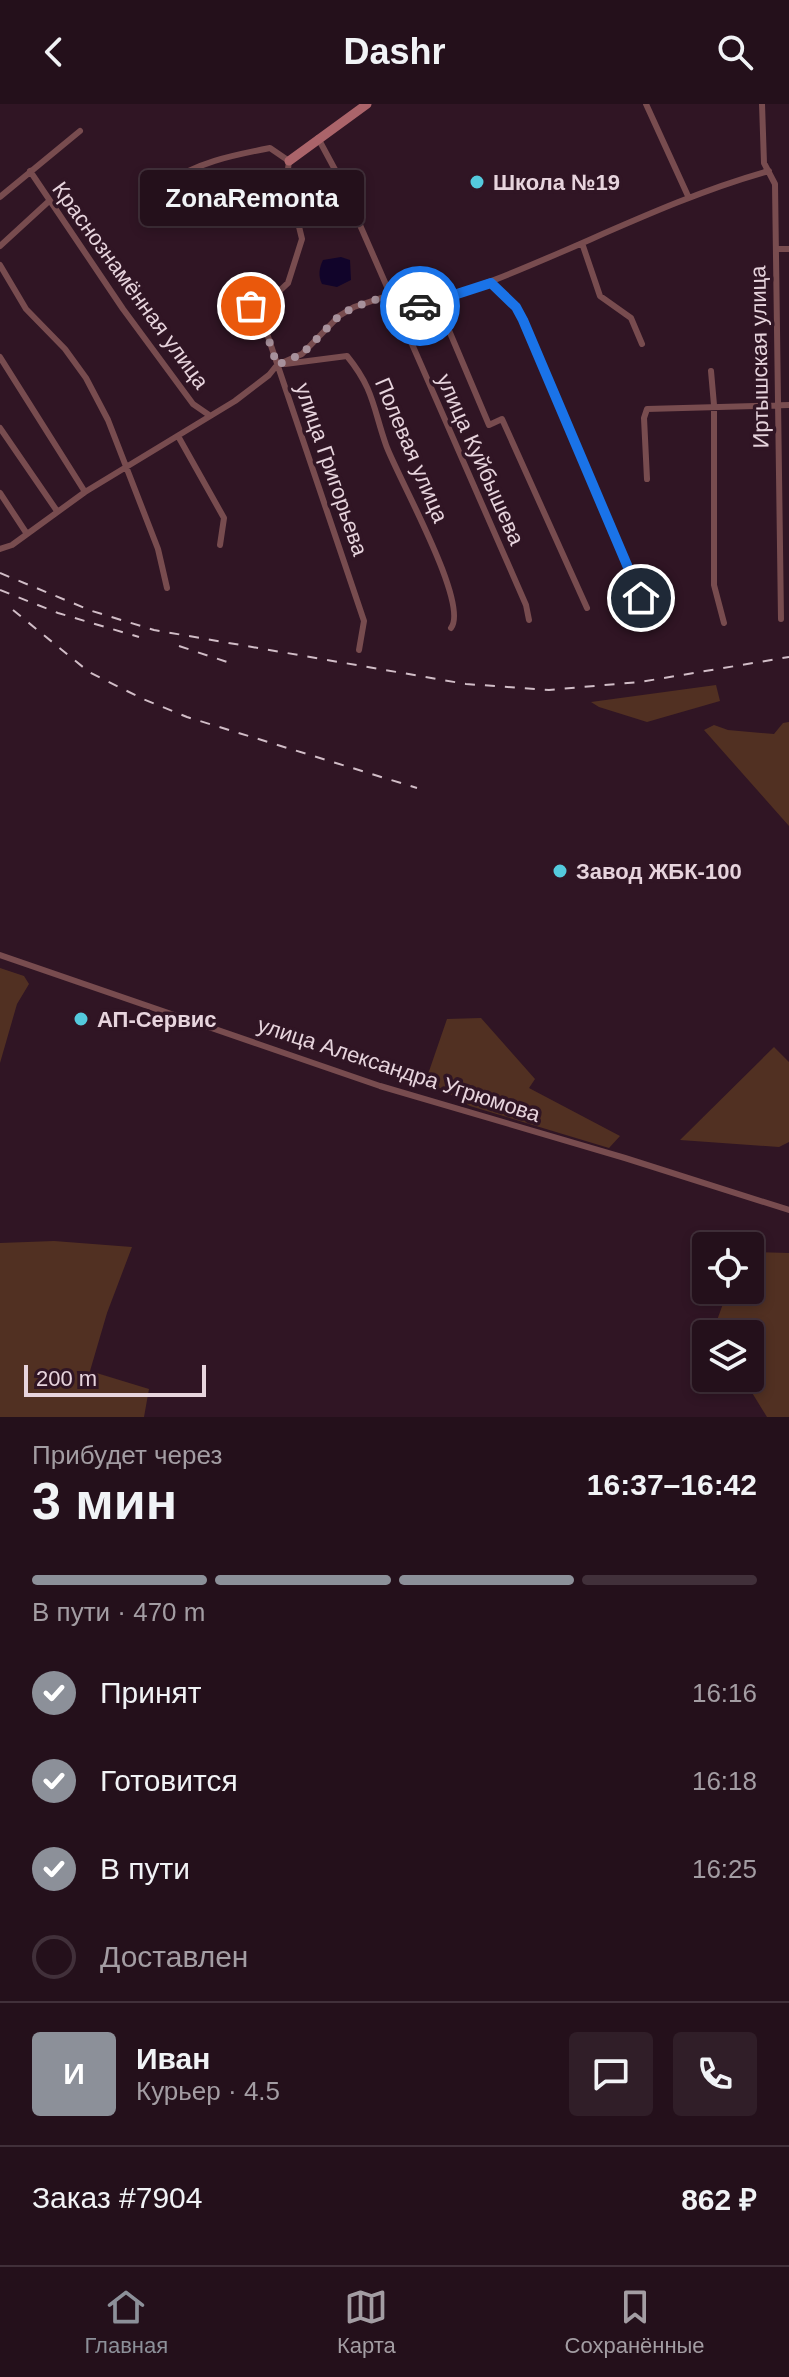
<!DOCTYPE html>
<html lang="ru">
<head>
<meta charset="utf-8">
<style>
  :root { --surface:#24101b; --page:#301e28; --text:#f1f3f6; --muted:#a39da3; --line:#41303a; --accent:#8c9099 }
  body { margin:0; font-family:Helvetica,sans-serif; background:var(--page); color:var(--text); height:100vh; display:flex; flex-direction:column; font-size:30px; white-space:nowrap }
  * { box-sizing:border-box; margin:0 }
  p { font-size:26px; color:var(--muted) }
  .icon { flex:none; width:44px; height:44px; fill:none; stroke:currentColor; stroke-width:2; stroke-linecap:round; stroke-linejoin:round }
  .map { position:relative; height:1313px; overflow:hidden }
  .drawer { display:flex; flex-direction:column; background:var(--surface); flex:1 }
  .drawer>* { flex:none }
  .buttons { position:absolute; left:692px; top:1128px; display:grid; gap:16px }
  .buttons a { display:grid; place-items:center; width:72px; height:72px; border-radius:8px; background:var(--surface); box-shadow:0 4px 12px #0003,0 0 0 2px var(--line); font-size:40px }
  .scale { position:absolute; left:24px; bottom:20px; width:182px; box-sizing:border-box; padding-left:8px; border:4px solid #e7d4dd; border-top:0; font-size:22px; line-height:28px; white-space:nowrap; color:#e7d4dd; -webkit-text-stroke:6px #301524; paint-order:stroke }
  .pin { position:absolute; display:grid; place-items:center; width:68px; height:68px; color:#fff; margin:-34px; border:4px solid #fff; border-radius:50%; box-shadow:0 2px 8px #0007 }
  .courier { position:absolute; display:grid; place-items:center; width:80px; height:80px; margin:-40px; border:6px solid #1a73e8; border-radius:50%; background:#fff; color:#222; box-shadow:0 2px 10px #0007 }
  .bubble { position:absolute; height:56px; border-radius:8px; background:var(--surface); box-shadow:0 4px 12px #0003,0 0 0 2px var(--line); font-size:26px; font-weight:800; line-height:56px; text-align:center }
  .head em { font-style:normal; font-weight:800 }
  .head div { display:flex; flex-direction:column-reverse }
  .head { display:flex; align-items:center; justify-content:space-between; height:136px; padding:0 32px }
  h1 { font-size:52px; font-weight:800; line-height:60px }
  .bar { display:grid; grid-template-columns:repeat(4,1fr); gap:12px 8px; align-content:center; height:96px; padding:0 32px }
  .bar i { height:10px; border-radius:6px; background:var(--line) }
  .bar .active { background:var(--accent) }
  .bar p { grid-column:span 4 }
  .line { display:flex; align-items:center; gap:20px; padding:0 32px; border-top:2px solid var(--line) }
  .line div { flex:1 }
  .round { display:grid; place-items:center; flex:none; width:84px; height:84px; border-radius:8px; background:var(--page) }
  ol { padding:0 32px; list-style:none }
  li { display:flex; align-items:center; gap:24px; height:88px }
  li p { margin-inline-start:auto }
  li .icon { padding:8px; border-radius:50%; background:var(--accent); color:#fff; stroke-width:4 }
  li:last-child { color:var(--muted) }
  li i { width:44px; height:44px; border:4px solid var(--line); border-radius:50% }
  header { display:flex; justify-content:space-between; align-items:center; height:104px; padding:0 32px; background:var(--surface); font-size:36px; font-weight:800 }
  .tabs { display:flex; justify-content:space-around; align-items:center; height:112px; border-top:2px solid var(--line); background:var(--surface); font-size:22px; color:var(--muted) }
  .tabs a { display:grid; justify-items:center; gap:4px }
  .tabs .active { color:var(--accent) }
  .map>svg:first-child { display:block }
  .green { fill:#513022 }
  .water { fill:#11042a }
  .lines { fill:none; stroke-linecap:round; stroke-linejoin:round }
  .street { stroke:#784c4f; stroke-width:6 }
  .secondary { stroke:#ab646a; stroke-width:9 }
  .rail { stroke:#d1bdc7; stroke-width:2; stroke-dasharray:10 10; stroke-linecap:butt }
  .done { stroke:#a7919c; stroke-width:8; stroke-dasharray:0 14.4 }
  .route { stroke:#1a73e8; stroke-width:10 }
  .poi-dot { fill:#54cadd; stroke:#301524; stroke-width:3 }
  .labels { text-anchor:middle; stroke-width:7; stroke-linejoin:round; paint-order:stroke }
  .poi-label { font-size:22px; font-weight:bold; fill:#e7d4dd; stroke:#301524; text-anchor:start }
  .street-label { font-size:22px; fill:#e7d4dd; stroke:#301524 }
</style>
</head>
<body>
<header><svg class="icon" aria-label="back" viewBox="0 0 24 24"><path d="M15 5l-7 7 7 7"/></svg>Dashr<svg class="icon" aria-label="search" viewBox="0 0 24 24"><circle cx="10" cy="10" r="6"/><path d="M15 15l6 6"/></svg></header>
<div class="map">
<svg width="789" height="1313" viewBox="0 0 789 1313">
  <rect width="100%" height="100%" fill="#301524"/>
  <path class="green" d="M716 581 720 597 647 618 599 603 591 598Z
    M789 618V722L704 626 714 621 728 626 774 630 783 619Z
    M0 864 24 872 29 880 17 900 0 959Z
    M481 914 535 975 529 984 620 1032 609 1044 470 1002 426 976 447 915Z
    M774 943 789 958V1038L779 1043 680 1036Z
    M54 1137 132 1143 107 1209 90 1267 149 1285 144 1313H0V1139Z
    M750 1148 789 1149V1313H767L743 1274H750V1230H712L728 1186H750Z"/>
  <path class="water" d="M341 153 350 156 351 176 337 183 322 180C318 172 319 164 323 156Z"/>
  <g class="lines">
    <path class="street" d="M646 0 688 92
      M762 0 764 59 775 80 781 515
      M318 34 339 73 526 501 529 516
      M30 67 123 205 193 300 209 311
      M163 81C199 58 229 52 270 44L289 57 287 73 302 135 288 179 259 206
      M0 93 80 27
      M582 139 600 192 631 214 642 240
      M0 142 48 98
      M776 145H789
      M0 161 26 205 65 245 86 274 108 316 158 445 167 484
      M491 179 516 203 523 216 641 494
      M437 198 489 321 502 315 587 504
      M251 202 259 206 364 517 359 546
      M397 208C526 175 640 103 769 67
      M0 253 85 388
      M285 260 347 252C374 285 373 304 386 341 397 372 470 500 451 524
      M711 267 714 301V481L724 519
      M0 324 57 407
      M178 332 224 414 220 441
      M647 375 644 314 647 305 789 301
      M0 389 27 430
      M0 445 12 441 85 388 235 297 269 271 277 261 302 250 339 212 354 203 390 191
      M0 851 380 982 625 1054 789 1106"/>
    <path class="secondary" d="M289 57 367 0"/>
    <path class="rail" d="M0 469 92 507 154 526 466 580 549 586 640 578 789 553
      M0 486 58 509 139 533
      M13 506 89 568 143 595 187 613 417 684
      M179 542 227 558"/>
  </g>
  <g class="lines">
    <path class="done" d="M251 202 259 206 277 261 302 250 339 212 354 203 390 191 397 208 420 202"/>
    <path class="route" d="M420 202 491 179 516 203 523 216 641 494"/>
  </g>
  <g class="poi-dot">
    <circle cx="477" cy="78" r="8"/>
    <circle cx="560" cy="767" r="8"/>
    <circle cx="81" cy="915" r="8"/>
  </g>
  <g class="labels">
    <g class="poi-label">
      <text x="493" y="86">Школа №19</text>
      <text x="576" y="775">Завод ЖБК-100</text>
      <text x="97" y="923">АП-Сервис</text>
    </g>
    <g class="street-label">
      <text transform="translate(131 181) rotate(54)" y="8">Краснознамённая улица</text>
      <text transform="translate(759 253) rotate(-91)" y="8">Иртышская улица</text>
      <text transform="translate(412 346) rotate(67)" y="8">Полевая улица</text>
      <text transform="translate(481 355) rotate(66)" y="8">улица Куйбышева</text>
      <text transform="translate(332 365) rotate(71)" y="8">улица Григорьева</text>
      <text transform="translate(399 965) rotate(18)" y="8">улица Александра Угрюмова</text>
    </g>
  </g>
</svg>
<div class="buttons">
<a><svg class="icon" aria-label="locate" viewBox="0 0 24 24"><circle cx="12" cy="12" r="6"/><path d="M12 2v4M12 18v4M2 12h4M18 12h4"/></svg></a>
<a><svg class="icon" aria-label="layers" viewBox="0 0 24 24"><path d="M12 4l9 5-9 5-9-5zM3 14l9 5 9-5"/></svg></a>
</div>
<div class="scale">200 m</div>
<div class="pin" style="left:251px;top:202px;background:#ea580c"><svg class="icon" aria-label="bag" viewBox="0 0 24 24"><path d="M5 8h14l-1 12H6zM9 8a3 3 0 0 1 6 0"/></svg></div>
<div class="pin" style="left:641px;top:494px;background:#1f2937"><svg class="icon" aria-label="home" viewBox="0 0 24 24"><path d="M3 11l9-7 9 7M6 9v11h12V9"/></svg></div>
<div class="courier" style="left:420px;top:202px"><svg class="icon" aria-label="car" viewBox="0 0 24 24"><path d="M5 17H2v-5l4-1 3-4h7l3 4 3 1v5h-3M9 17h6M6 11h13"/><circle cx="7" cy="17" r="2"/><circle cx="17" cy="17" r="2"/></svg></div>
<div class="bubble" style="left:140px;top:66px;width:224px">ZonaRemonta</div>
</div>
<section class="drawer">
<div class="head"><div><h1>3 мин</h1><p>Прибудет через</p></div><em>16:37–16:42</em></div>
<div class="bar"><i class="active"></i><i class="active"></i><i class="active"></i><i></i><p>В пути · 470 m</p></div>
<ol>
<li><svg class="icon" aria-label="check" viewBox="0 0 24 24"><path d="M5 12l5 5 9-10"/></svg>Принят<p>16:16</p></li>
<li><svg class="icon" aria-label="check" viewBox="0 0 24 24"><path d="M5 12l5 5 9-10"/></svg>Готовится<p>16:18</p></li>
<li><svg class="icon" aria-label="check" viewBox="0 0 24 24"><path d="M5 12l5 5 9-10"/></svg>В пути<p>16:25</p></li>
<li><i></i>Доставлен</li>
</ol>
<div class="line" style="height:144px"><b class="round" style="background:var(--accent);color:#fff">И</b><div><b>Иван</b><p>Курьер · 4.5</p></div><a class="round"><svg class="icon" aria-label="chat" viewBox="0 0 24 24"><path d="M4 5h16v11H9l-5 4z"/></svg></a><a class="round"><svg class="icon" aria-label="phone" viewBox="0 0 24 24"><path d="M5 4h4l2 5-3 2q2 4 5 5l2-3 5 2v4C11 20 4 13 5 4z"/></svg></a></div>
<div class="line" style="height:104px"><div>Заказ #7904</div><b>862 ₽</b></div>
</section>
<nav class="tabs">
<a class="active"><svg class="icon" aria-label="home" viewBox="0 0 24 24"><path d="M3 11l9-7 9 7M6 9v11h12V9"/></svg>Главная</a>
<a><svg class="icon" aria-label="map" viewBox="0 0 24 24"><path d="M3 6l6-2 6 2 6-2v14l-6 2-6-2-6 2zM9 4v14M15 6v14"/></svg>Карта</a>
<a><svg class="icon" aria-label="saved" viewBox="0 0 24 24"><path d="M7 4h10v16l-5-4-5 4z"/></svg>Сохранённые</a>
</nav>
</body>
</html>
